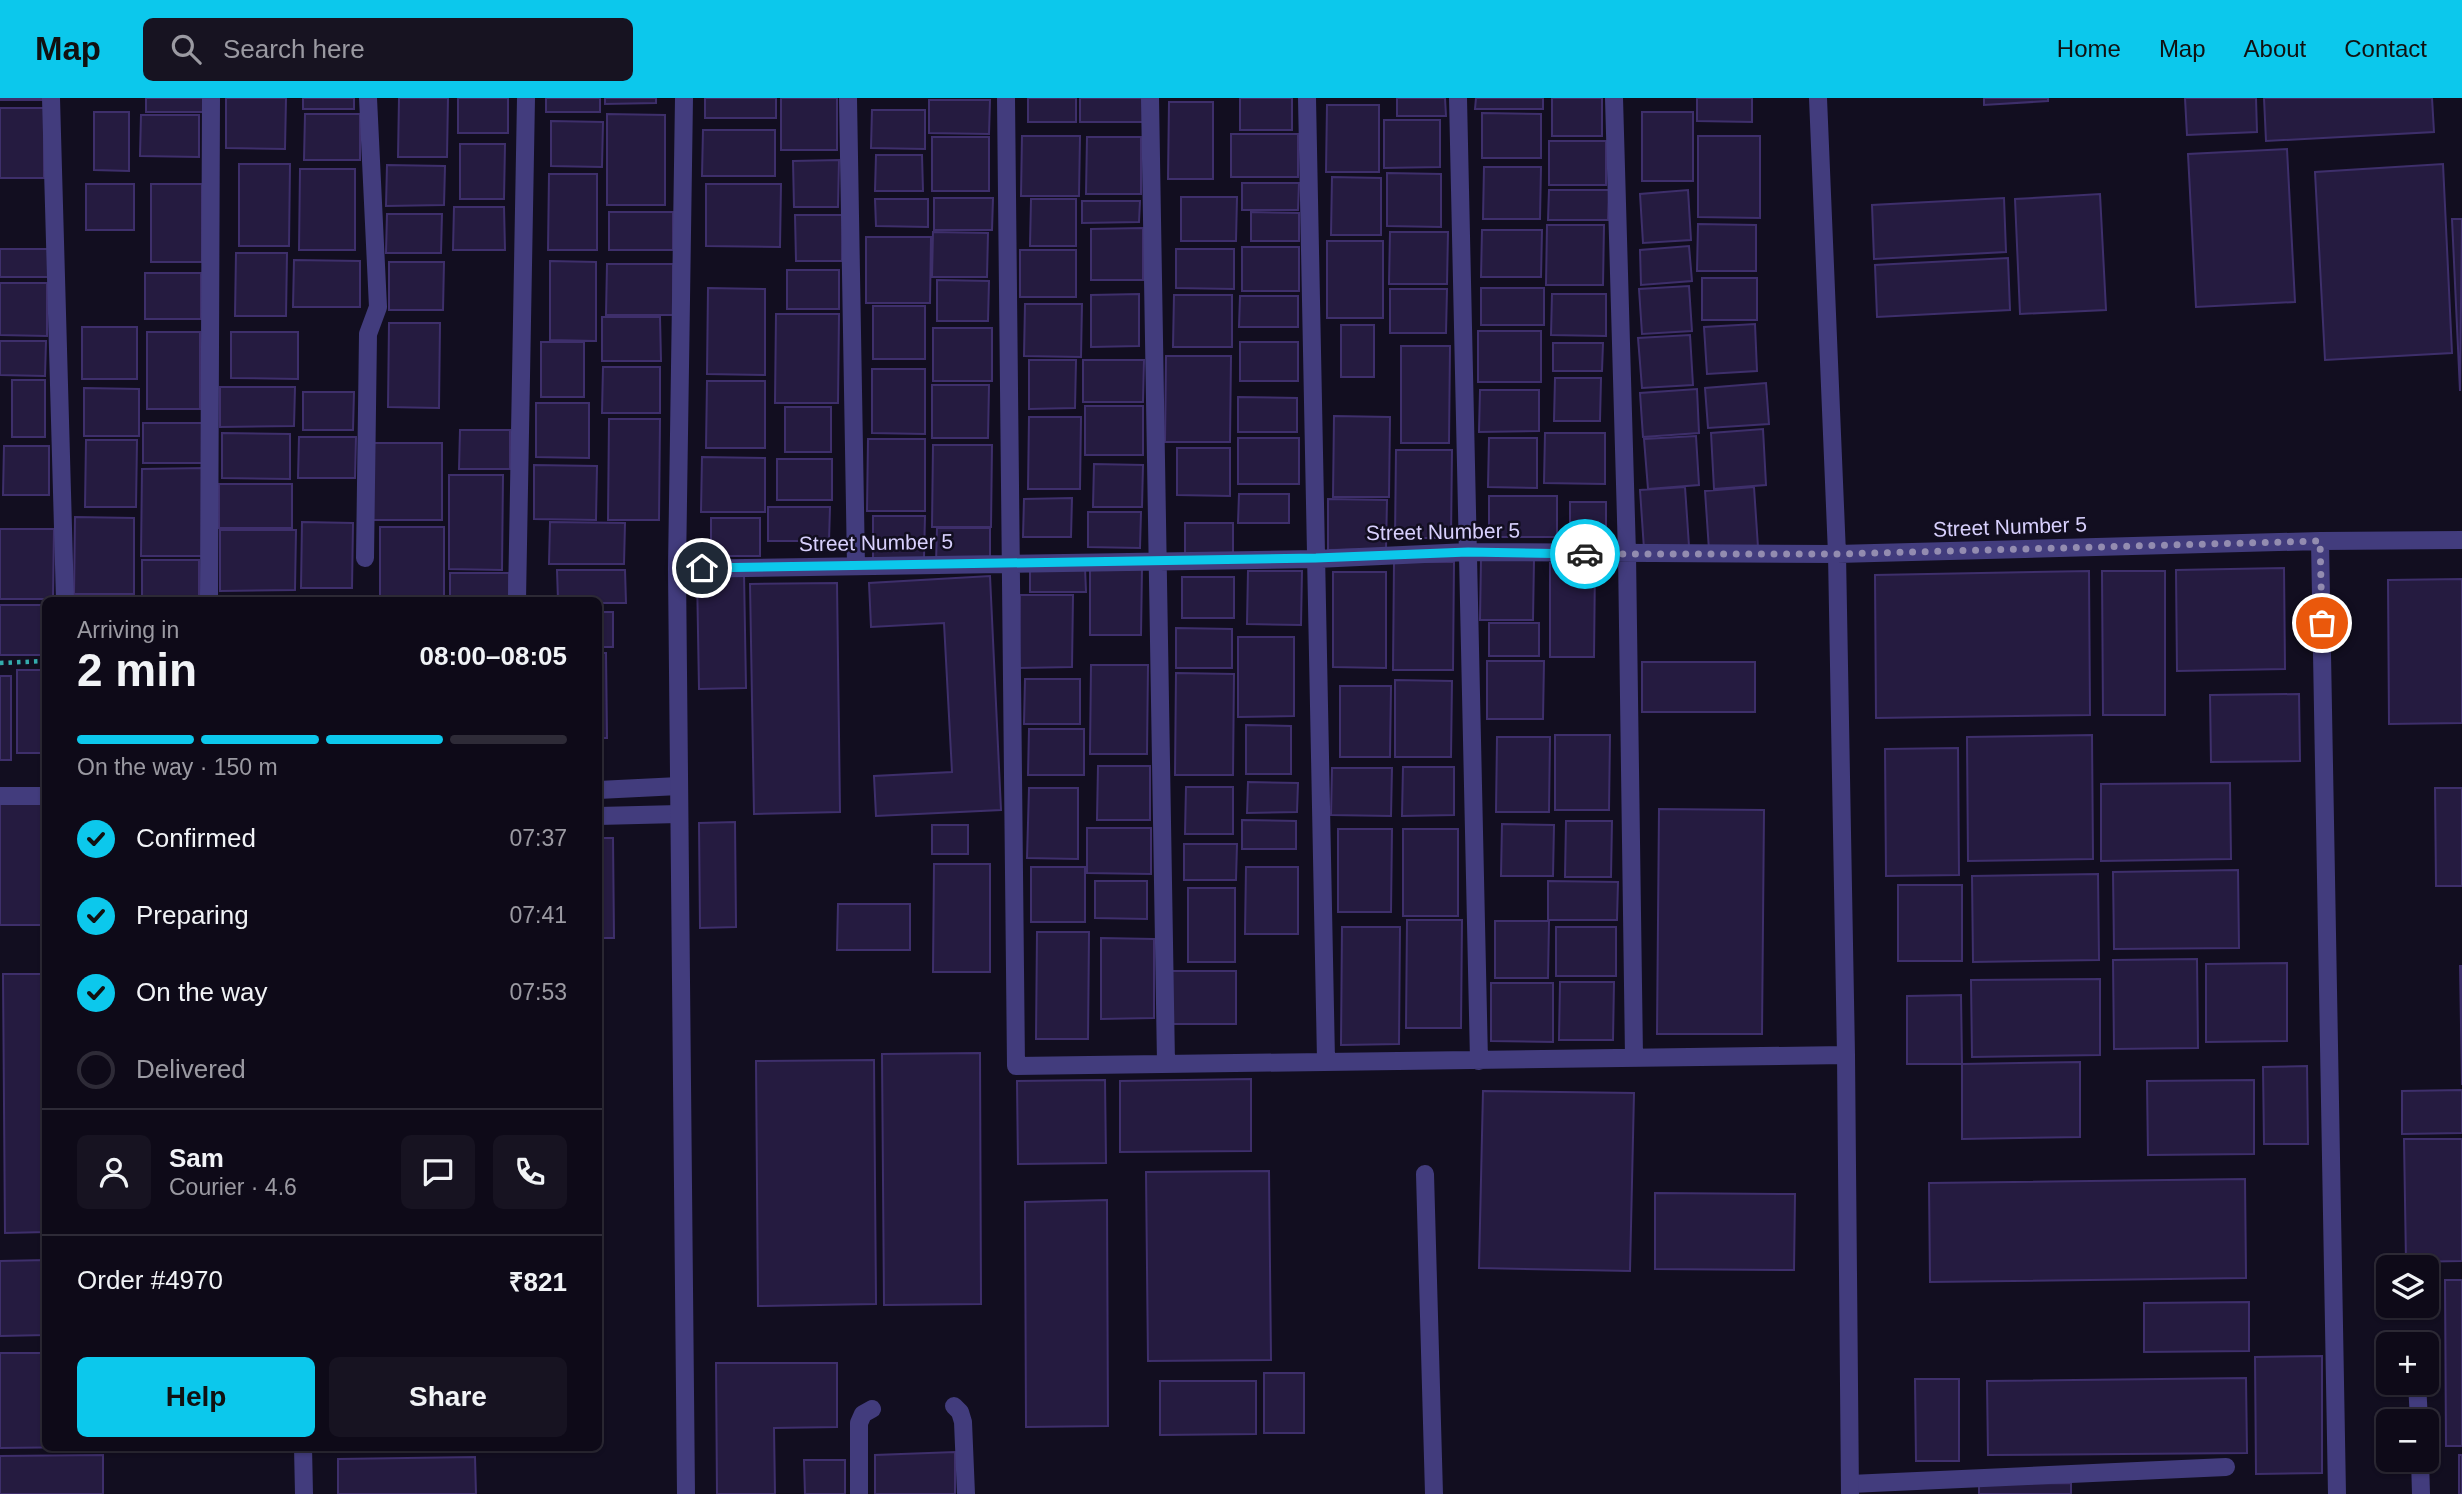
<!DOCTYPE html>
<html lang="en">
<head>
<meta charset="utf-8">
<style>
  :root { --surface:#0e0a18; --page:#171321; --text:#f1f3f6; --muted:#9b9aa2; --line:#2e2b37; --accent:#0cc8ec }
  body { margin:0; font-family:Arial,sans-serif; background:var(--page); color:var(--text); height:100vh; display:flex; flex-direction:column; font-size:26px; white-space:nowrap }
  * { box-sizing:border-box; margin:0 }
  p { font-size:23px; color:var(--muted) }
  .icon { flex:none; width:38px; height:38px; fill:none; stroke:currentColor; stroke-width:2; stroke-linecap:round; stroke-linejoin:round }
  .map { position:relative; flex:1; overflow:hidden }
  .details { position:absolute; left:42px; top:499px; width:560px; height:854px; display:flex; flex-direction:column; background:var(--surface); border-radius:10px; box-shadow:0 2px 5px #0004,0 0 0 2px var(--line) }
  .details>* { flex:none }
  .tools { position:absolute; left:2376px; top:1157px; display:grid; gap:14px }
  .tools a { display:grid; place-items:center; width:63px; height:63px; border-radius:10px; background:var(--surface); box-shadow:0 2px 5px #0004,0 0 0 2px var(--line); font-size:35px }
  .pin { position:absolute; display:grid; place-items:center; width:60px; height:60px; color:#fff; margin:-30px; border:4px solid #fff; border-radius:50%; box-shadow:0 2px 7px #0007 }
  .courier { position:absolute; display:grid; place-items:center; width:70px; height:70px; margin:-35px; border:5px solid #0cc8ec; border-radius:50%; background:#fff; color:#222; box-shadow:0 2px 9px #0007 }
  .summary em { font-style:normal; font-weight:700 }
  .summary div { display:flex; flex-direction:column-reverse }
  .summary { display:flex; align-items:center; justify-content:space-between; height:119px; padding:0 35px }
  h1 { font-size:46px; font-weight:700; line-height:52px }
  .bar { display:grid; grid-template-columns:repeat(4,1fr); gap:10px 7px; align-content:center; height:84px; padding:0 35px }
  .bar i { height:9px; border-radius:5px; background:var(--line) }
  .bar .active { background:var(--accent) }
  .bar p { grid-column:span 4 }
  .line { display:flex; align-items:center; gap:18px; padding:0 35px; border-top:2px solid var(--line) }
  .line div { flex:1 }
  .round { display:grid; place-items:center; flex:none; width:74px; height:74px; border-radius:10px; background:var(--page) }
  ol { padding:0 35px; list-style:none }
  li { display:flex; align-items:center; gap:21px; height:77px }
  li p { margin-inline-start:auto }
  li .icon { padding:7px; border-radius:50%; background:var(--accent); color:#111; stroke-width:4 }
  li:last-child { color:var(--muted) }
  li i { width:38px; height:38px; border:4px solid var(--line); border-radius:50% }
  .primary-button { display:flex; gap:14px; margin-top:auto; padding:14px 35px }
  .primary-button a { flex:1; height:80px; border-radius:10px; background:var(--accent); color:#111; font-size:28px; font-weight:700; line-height:80px; text-align:center }
  .primary-button a+a { background:var(--page); color:var(--text) }
  header { display:flex; align-items:center; gap:42px; box-sizing:border-box; height:98px; padding:0 35px; background:var(--accent); color:#111 }
  header strong { font-size:33px }
  nav { display:flex; gap:38px; margin-inline-start:auto; font-size:24px }
  .search { width:490px; height:63px; background:var(--page); display:flex; align-items:center; gap:18px; box-sizing:border-box; padding:0 24px; border-radius:10px; color:var(--muted); font-size:26px }
  .map>svg:first-child { display:block }
  .building { fill:#251b40; stroke:#3e2f6b; stroke-width:2 }
  .lines { fill:none; stroke-linecap:round; stroke-linejoin:round }
  .path { stroke:#34acac; stroke-width:4.5; stroke-dasharray:3.5 5; stroke-linecap:butt }
  .service { stroke:#423c7d; stroke-width:18 }
  .minor { stroke:#423c7d; stroke-width:18 }
  .done { stroke:#938cb0; stroke-width:7; stroke-dasharray:0 12.6 }
  .route { stroke:#0cc8ec; stroke-width:9 }
  .labels { text-anchor:middle; stroke-width:5; stroke-linejoin:round; paint-order:stroke }
  .street-label { font-size:21px; fill:#d8d0fd; stroke:#120e20 }
</style>
</head>
<body>
<header>
<strong>Map</strong>
<div class="search"><svg class="icon" aria-label="search" viewBox="0 0 24 24"><circle cx="10" cy="10" r="6"/><path d="M15 15l6 6"/></svg>Search here</div>
<nav><a>Home</a><a>Map</a><a>About</a><a>Contact</a></nav>
</header>
<div class="map">
<svg width="2462" height="1396" viewBox="0 0 2462 1396">
  <rect width="100%" height="100%" fill="#120e20"/>
  <path class="building" d="M0 0H47V2H0Z
    M146 0H203V14H146Z
    M226 0H286L285 51 226 50Z
    M303 0H354V11H303Z
    M399 0H448L447 59H398Z
    M458 0H508V35H458Z
    M546 0H600V14H546Z
    M605 0H656V5L605 6Z
    M705 0H776V20H705Z
    M781 0H837V52H781Z
    M1028 0H1076V24H1028Z
    M1080 0H1145V24H1080Z
    M1240 0H1292V32H1240Z
    M1397 0H1445L1446 18H1397Z
    M1476 0H1543V11H1475Z
    M1552 0H1602V38H1552Z
    M1697 0H1752V24L1697 23Z
    M1984 0H2048V3L1984 7Z
    M2185 0H2256L2257 34 2187 37Z
    M2264 0H2432L2434 34 2266 43Z
    M929 2H990L989 36 929 35Z
    M1169 4H1213V81H1168Z
    M1327 7H1379V74H1326Z
    M0 10H44V80H0Z
    M872 12H925V51L871 50Z
    M94 14H129V73L94 72Z
    M1642 14H1693V83H1642Z
    M1482 15 1541 16V60H1482Z
    M305 16H360V62H304Z
    M607 16 665 17V107H607Z
    M141 17H199V59L140 58Z
    M1384 22H1440V69L1384 70Z
    M551 23 603 24 602 69 551 68Z
    M703 32H775V78H702Z
    M1231 36H1298V79H1231Z
    M1022 38H1080L1079 98H1021Z
    M1698 38H1760V120L1698 119Z
    M932 39H989V93H932Z
    M1087 39H1141V96H1086Z
    M1549 43H1606V87H1549Z
    M460 46H505L504 101H460Z
    M2287 51 2295 204 2196 209 2188 56Z
    M876 57H922L923 93H875Z
    M839 62 838 109H794L793 63Z
    M239 66H290L289 148H239Z
    M2443 66 2452 255 2325 262 2315 74Z
    M387 67 445 68 444 107 386 108Z
    M1484 69H1541L1540 121H1483Z
    M300 71H355V152H299Z
    M1387 75 1441 76V129L1387 128Z
    M549 76H597V152H548Z
    M1332 79 1381 80V137H1331Z
    M1242 85H1299L1298 112H1242Z
    M86 86H134V132H86Z
    M151 86H202V164H151Z
    M706 86H781L780 149 706 148Z
    M1549 92H1609L1608 122H1548Z
    M1688 92 1691 142 1643 145 1640 96Z
    M2100 96 2106 212 2020 216 2015 101Z
    M1181 99H1237L1236 143H1181Z
    M934 100H993L992 132H934Z
    M2004 100 2006 154 1874 161 1872 107Z
    M875 101H928V129L876 128Z
    M1031 101H1076V148H1030Z
    M1082 103H1140L1139 124 1082 125Z
    M454 109H504L505 152H453Z
    M609 114H673V152H609Z
    M1251 114 1299 115V143H1251Z
    M387 116H442L441 155H386Z
    M795 117H843L842 163H796Z
    M2452 121H2462L2460 293Z
    M1698 126 1756 127V173H1697Z
    M1547 127H1604L1603 187H1546Z
    M1143 130V182H1091V131Z
    M1482 132H1542L1541 179H1481Z
    M933 134 988 135 987 179H932Z
    M1390 134H1448L1447 186H1389Z
    M866 139H931L930 205H866Z
    M1327 143H1383V220H1327Z
    M1689 148 1692 183 1641 187 1640 152Z
    M1242 149H1299V193H1242Z
    M0 151H49V179H0Z
    M1176 151H1234V191L1176 190Z
    M1020 152H1076V199H1020Z
    M236 155H287L286 218H235Z
    M2008 160 2010 212 1877 219 1875 167Z
    M294 162 360 163V209H293Z
    M550 163 596 164V243L550 242Z
    M389 164H444L443 212H389Z
    M607 166H673V217H606Z
    M787 172H839V211H787Z
    M145 175H201V221H145Z
    M1702 180H1757V222H1702Z
    M937 182 989 183 988 223H937Z
    M0 185H47V238L0 237Z
    M1689 188 1692 233 1642 236 1639 191Z
    M708 190 765 191V277L707 276Z
    M1481 190H1544V227H1481Z
    M1390 191H1447L1446 235H1390Z
    M1139 196V248L1091 249V197Z
    M1552 196H1606V238L1551 237Z
    M1174 197H1232V249H1173Z
    M1240 198H1298V229H1239Z
    M1025 206H1082L1081 259 1024 258Z
    M873 208H925V261H873Z
    M776 216H839L838 305H775Z
    M602 219H660L661 263H602Z
    M389 225H440L439 310 388 309Z
    M1755 226 1757 273 1707 276 1704 229Z
    M1341 227H1374V279H1341Z
    M82 229H137V281H82Z
    M933 230H992V283H933Z
    M1478 233H1541V284H1478Z
    M147 234H200V311H147Z
    M231 234H298V281L231 280Z
    M1690 237 1693 287 1642 290 1638 240Z
    M0 243H46L45 278 0 277Z
    M541 244H584V299H541Z
    M1240 244H1298V283H1240Z
    M1553 245H1603L1602 273H1553Z
    M1401 248H1450L1449 345H1401Z
    M1166 258H1231L1230 344H1165Z
    M1029 262H1076L1075 310 1029 311Z
    M1083 262H1144L1143 304H1083Z
    M603 269H660V315H602Z
    M872 271H925V336L872 335Z
    M1555 280H1601L1600 323H1554Z
    M12 282H45V339H12Z
    M707 283H765V350H706Z
    M1766 285 1769 326 1708 330 1705 290Z
    M932 287H989L988 340H932Z
    M220 289H295L294 328 220 329Z
    M84 290 139 291V338H84Z
    M1697 291 1699 335 1643 339 1640 295Z
    M1480 292H1539V333L1479 334Z
    M303 294H354L353 332H303Z
    M1238 299 1297 300V334H1238Z
    M536 305H589V360L536 359Z
    M1085 308H1143V357H1085Z
    M785 309H831V354H785Z
    M1334 318 1390 319 1389 399H1333Z
    M1029 319H1081L1080 391H1028Z
    M609 321H660L659 422H608Z
    M143 325H203V365H143Z
    M1763 331 1766 387 1714 391 1711 335Z
    M460 332H510V371H459Z
    M222 335 290 336V381L222 380Z
    M1545 335H1605V386L1544 385Z
    M1696 338 1699 387 1648 391 1644 341Z
    M299 339H356L355 380H298Z
    M1238 340H1299V386H1238Z
    M1489 340H1537V390L1488 389Z
    M868 341H925V413H867Z
    M86 342H137L136 409H85Z
    M368 345H442V422H367Z
    M933 347H992L991 429H932Z
    M4 348H49V397H3Z
    M1177 350H1230V398L1177 397Z
    M1396 352H1452L1451 440H1395Z
    M702 359 765 360V414H701Z
    M777 361H832V402H777Z
    M1094 366 1143 367 1142 409H1093Z
    M534 367 597 368 596 422 534 421Z
    M205 370V458H141L142 371Z
    M449 377H503L502 472 449 471Z
    M219 386H292V430H219Z
    M1685 389 1689 448 1644 451 1640 392Z
    M1754 389 1758 449 1709 452 1705 393Z
    M1239 396H1289V425H1238Z
    M1489 398H1557V439H1489Z
    M1072 400 1071 439H1023L1024 401Z
    M1328 401 1387 402 1386 451 1328 452Z
    M1570 404H1606V452H1570Z
    M768 409H830L829 443H768Z
    M1088 414H1141L1140 450 1088 449Z
    M873 418H925L924 460H873Z
    M75 419 134 420V496H74Z
    M711 420H760V458H711Z
    M302 424 353 425 352 490H301Z
    M550 424 625 425 624 466H549Z
    M1185 425H1233V458H1185Z
    M380 429H444V502H380Z
    M937 430H990V465H936Z
    M0 431H54L53 501H0Z
    M220 432H296L295 492 220 493Z
    M1481 461H1534L1533 522H1480Z
    M142 462H199V502H142Z
    M1394 464H1454L1453 572H1393Z
    M1550 465H1595L1594 559H1550Z
    M1030 469H1085L1086 494H1030Z
    M1090 470H1142L1141 537H1090Z
    M2284 470 2285 571 2177 573 2176 472Z
    M557 472H625L626 505H598V502H558Z
    M1248 473H1302L1301 527 1247 526Z
    M2089 473 2090 617 1876 620 1875 477Z
    M2102 473H2165V617H2103Z
    M1333 474H1386V570L1333 569Z
    M450 475H509V502H450Z
    M744 475 746 590 699 591 697 476Z
    M990 478 1001 712 876 718 874 678 952 674 944 525 871 529 869 485Z
    M1182 479H1234V520H1182Z
    M2462 481V625L2389 626 2388 482Z
    M837 485 840 714 754 716 750 486Z
    M1020 497H1073L1072 569 1019 570Z
    M316 499 353 500V502H316Z
    M0 507H46V557H0Z
    M598 514H613V549H598Z
    M1489 525H1539V558H1489Z
    M1176 530 1232 531V570H1176Z
    M1238 539H1294V618L1238 619Z
    M598 555H606L607 640H598Z
    M1487 563H1544L1543 621H1487Z
    M1642 564H1755V614H1642Z
    M1091 567H1148L1147 656H1090Z
    M17 572H46V655H17Z
    M1176 575 1234 576 1233 677H1175Z
    M0 578H11V662H0Z
    M1025 581H1080V626H1024Z
    M1395 582 1452 583 1451 659H1395Z
    M1340 588H1391L1390 659H1340Z
    M2299 596 2300 663 2211 664 2210 597Z
    M1246 627 1291 628V676H1246Z
    M1029 631H1084V677H1028Z
    M1555 637H1610L1609 712H1555Z
    M2092 637 2093 761 1968 763 1967 639Z
    M1497 639H1550L1549 714H1496Z
    M1958 650 1959 777 1886 778 1885 651Z
    M1098 668H1150V722H1097Z
    M1403 669H1454V717L1402 718Z
    M1332 670H1392L1391 718 1331 717Z
    M1248 684 1298 685 1297 714 1247 715Z
    M2230 685 2231 761 2101 763V686Z
    M1186 689H1233V736H1185Z
    M1029 690H1078V761L1027 760Z
    M2435 690H2462V788H2436Z
    M46 705V827H0V706Z
    M1659 711 1764 712 1762 936H1657Z
    M1242 722 1296 723V751H1242Z
    M1566 723H1612L1611 779H1565Z
    M735 724 736 829 700 830 699 725Z
    M1502 726 1554 727 1553 778H1501Z
    M932 727H968V756H932Z
    M1087 730H1151V776L1087 775Z
    M1338 731H1392L1391 814H1338Z
    M1403 731H1458V818H1403Z
    M598 740H613L614 840H598Z
    M1184 746H1237L1236 782H1184Z
    M934 766H990V874H933Z
    M1031 769H1085V824H1031Z
    M1246 769H1298V836H1245Z
    M2238 772 2239 850 2114 851 2113 774Z
    M2098 776 2099 862 1973 864 1972 778Z
    M1095 783H1147V821L1095 820Z
    M1548 783 1618 784 1617 822H1548Z
    M1898 787H1962V863H1898Z
    M1188 790H1235V864H1188Z
    M838 806H910V852H837Z
    M1407 822H1462L1461 930H1406Z
    M1495 823H1549L1548 880H1495Z
    M1342 829H1400L1399 946 1341 947Z
    M1556 829H1616V878H1556Z
    M1037 834H1089L1088 941H1036Z
    M1101 840 1154 841V920L1101 921Z
    M2197 861 2198 950 2114 951 2113 862Z
    M2287 865V943L2206 944V866Z
    M2460 868H2462V987Z
    M1172 873H1236V926H1171Z
    M3 876H46V1134L5 1135Z
    M2100 881V957L1972 959 1971 882Z
    M1560 884H1614L1613 942H1559Z
    M1491 885H1553V944L1491 943Z
    M1961 897 1962 966H1907V898Z
    M980 955 981 1206 884 1207 882 956Z
    M874 962 876 1206 758 1208 756 963Z
    M2080 964V1039L1962 1041V966Z
    M2307 968 2308 1046H2264L2263 969Z
    M1251 981V1053L1120 1054V983Z
    M1105 982 1106 1065 1018 1066 1017 983Z
    M2254 982V1056L2148 1057 2147 983Z
    M2462 992V1035L2402 1036V993Z
    M1483 993 1634 995 1630 1173 1479 1170Z
    M2404 1041H2462V1163L2406 1164Z
    M1269 1073 1271 1262 1148 1263 1146 1074Z
    M2245 1081 2246 1180 1930 1184 1929 1085Z
    M1655 1095 1795 1096 1794 1172 1655 1171Z
    M1107 1102 1108 1328 1026 1329 1025 1104Z
    M46 1162V1237L0 1238V1163Z
    M2445 1182H2462V1348H2446Z
    M2249 1204V1253L2144 1254V1205Z
    M0 1255H46V1349H84L0 1350Z
    M2322 1258V1375L2256 1376 2255 1259Z
    M716 1265H837V1329L774 1330 775 1396H717Z
    M1264 1275H1304V1335H1264Z
    M2246 1280 2247 1355 1988 1357 1987 1283Z
    M1915 1281H1959V1363H1916Z
    M1160 1283H1256V1336L1160 1337Z
    M313 1349H391V1351L313 1352Z
    M396 1349H473V1352L396 1353Z
    M480 1349H592V1352L480 1353Z
    M955 1354V1396H875V1357Z
    M103 1357V1396H0V1358Z
    M2459 1357H2462V1396H2459Z
    M475 1359 476 1396H338V1361Z
    M804 1362H845V1396H805Z
    M2071 1385V1396H1979V1386Z"/>
  <g class="lines">
    <path class="path" d="M0 565 46 563"/>
    <path class="service" d="M598 692 679 688
      M0 698H46
      M598 718 679 716
      M2417 1284 2419 1323
      M954 1308 960 1314 963 1324 966 1396
      M303 1349 304 1396
      M2420 1362 2421 1396
      M1850 1386 2226 1369
      M859 1396V1325L863 1316 872 1311"/>
    <path class="minor" d="M51 0 65 502
      M684 0 677 471 686 1396
      M848 0 856 468
      M1006 0 1016 968 1846 957
      M1150 0 1166 965
      M1307 0 1326 962
      M1458 0 1479 963
      M1614 0 1627 456 1634 959
      M1818 0 1837 456 1846 957 1850 1396
      M2320 443 2337 1396
      M365 460 368 236 378 209 368 0
      M677 471 1316 461 1468 454 1837 456 2320 443 2462 442
      M209 502 211 0
      M517 502 526 0
      M1425 1076 1434 1396"/>
  </g>
  <g class="lines">
    <path class="done" d="M1585 456H1837L2320 443 2322 525"/>
    <path class="route" d="M702 470 1316 460 1468 454 1585 456"/>
  </g>
  <g class="labels">
    <g class="street-label">
      <text transform="translate(2010 429) rotate(-2)" y="7">Street Number 5</text>
      <text transform="translate(1443 434) rotate(-1)" y="7">Street Number 5</text>
      <text transform="translate(876 445) rotate(-1)" y="7">Street Number 5</text>
    </g>
  </g>
</svg>
<div class="tools">
<a><svg class="icon" aria-label="layers" viewBox="0 0 24 24"><path d="M12 4l9 5-9 5-9-5zM3 14l9 5 9-5"/></svg></a>
<a>+</a>
<a>−</a>
</div>
<div class="pin" style="left:2322px;top:525px;background:#ea580c"><svg class="icon" aria-label="bag" viewBox="0 0 24 24"><path d="M5 8h14l-1 12H6zM9 8a3 3 0 0 1 6 0"/></svg></div>
<div class="pin" style="left:702px;top:470px;background:#1f2937"><svg class="icon" aria-label="home" viewBox="0 0 24 24"><path d="M3 11l9-7 9 7M6 9v11h12V9"/></svg></div>
<div class="courier" style="left:1585px;top:456px"><svg class="icon" aria-label="car" viewBox="0 0 24 24"><path d="M5 17H2v-5l4-1 3-4h7l3 4 3 1v5h-3M9 17h6M6 11h13"/><circle cx="7" cy="17" r="2"/><circle cx="17" cy="17" r="2"/></svg></div>
<section class="details">
<div class="summary"><div><h1>2 min</h1><p>Arriving in</p></div><em>08:00–08:05</em></div>
<div class="bar"><i class="active"></i><i class="active"></i><i class="active"></i><i></i><p>On the way · 150 m</p></div>
<ol>
<li><svg class="icon" aria-label="check" viewBox="0 0 24 24"><path d="M5 12l5 5 9-10"/></svg>Confirmed<p>07:37</p></li>
<li><svg class="icon" aria-label="check" viewBox="0 0 24 24"><path d="M5 12l5 5 9-10"/></svg>Preparing<p>07:41</p></li>
<li><svg class="icon" aria-label="check" viewBox="0 0 24 24"><path d="M5 12l5 5 9-10"/></svg>On the way<p>07:53</p></li>
<li><i></i>Delivered</li>
</ol>
<div class="line" style="height:126px"><a class="round"><svg class="icon" aria-label="person" viewBox="0 0 24 24"><circle cx="12" cy="8" r="4"/><path d="M4 21q1-7 8-7t8 7"/></svg></a><div><b>Sam</b><p>Courier · 4.6</p></div><a class="round"><svg class="icon" aria-label="chat" viewBox="0 0 24 24"><path d="M4 5h16v11H9l-5 4z"/></svg></a><a class="round"><svg class="icon" aria-label="phone" viewBox="0 0 24 24"><path d="M5 4h4l2 5-3 2q2 4 5 5l2-3 5 2v4C11 20 4 13 5 4z"/></svg></a></div>
<div class="line" style="height:91px"><div>Order #4970</div><b>₹821</b></div>
<div class="primary-button"><a>Help</a><a>Share</a></div>
</section>
</div>
</body>
</html>
